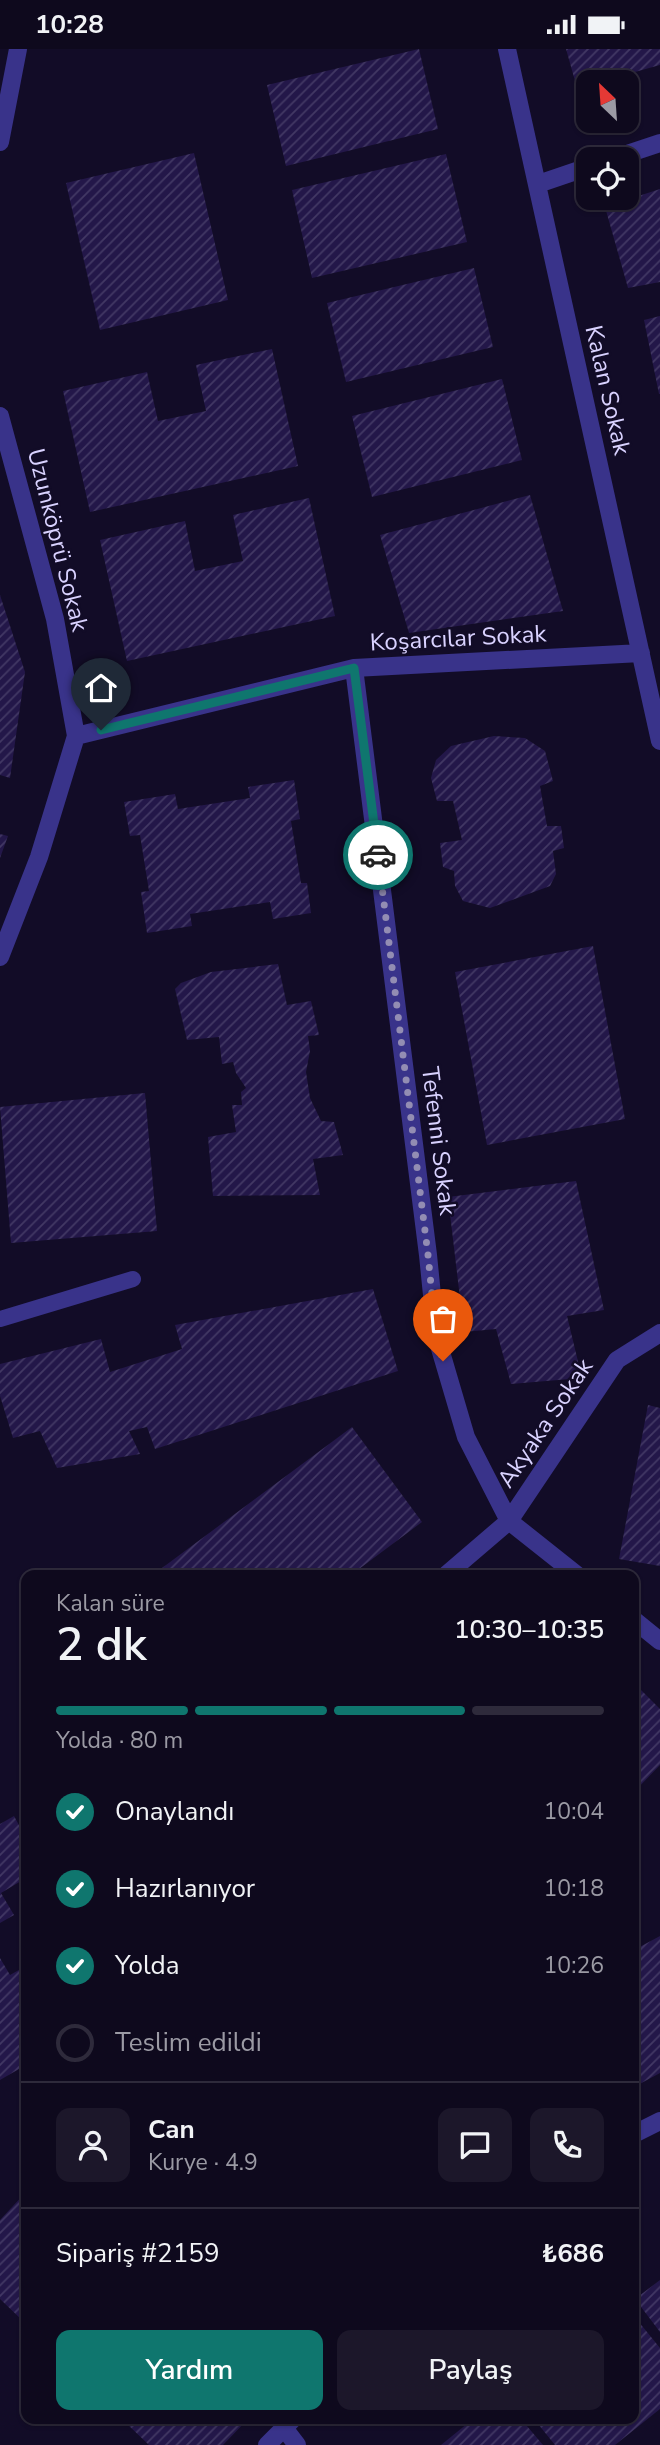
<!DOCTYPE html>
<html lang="tr">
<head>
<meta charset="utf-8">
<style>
  :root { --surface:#0e091d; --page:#1c172a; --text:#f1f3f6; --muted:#9b9aa4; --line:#2e2a3b; --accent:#0f766e }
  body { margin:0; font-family:"Nunito Sans",sans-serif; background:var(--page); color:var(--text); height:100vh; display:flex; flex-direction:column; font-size:26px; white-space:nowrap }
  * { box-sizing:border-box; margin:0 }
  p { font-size:23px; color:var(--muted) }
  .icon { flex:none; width:38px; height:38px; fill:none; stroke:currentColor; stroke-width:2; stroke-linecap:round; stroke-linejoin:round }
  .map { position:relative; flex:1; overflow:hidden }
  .side { position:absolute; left:21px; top:1521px; width:618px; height:854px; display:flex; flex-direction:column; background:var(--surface); border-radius:14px; box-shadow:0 2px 5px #0004,0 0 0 2px var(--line) }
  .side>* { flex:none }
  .needle { width:46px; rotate:335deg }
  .fabs { position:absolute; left:576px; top:21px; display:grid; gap:14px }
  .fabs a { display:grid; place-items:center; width:63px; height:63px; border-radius:14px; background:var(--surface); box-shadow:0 2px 5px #0004,0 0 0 2px var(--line); font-size:35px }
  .pin { position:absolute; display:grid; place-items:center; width:60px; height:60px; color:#fff; margin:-72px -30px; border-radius:50% 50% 50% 0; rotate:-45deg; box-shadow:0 0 7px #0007 }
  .pin .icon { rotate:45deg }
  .courier { position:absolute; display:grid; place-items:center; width:70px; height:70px; margin:-35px; border:5px solid #0f766e; border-radius:50%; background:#fff; color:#222; box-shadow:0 2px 9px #0007 }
  .headline em { font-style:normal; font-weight:600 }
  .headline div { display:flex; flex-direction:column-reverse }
  .headline { display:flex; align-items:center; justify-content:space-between; height:119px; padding:0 35px }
  h1 { font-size:46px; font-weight:600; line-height:52px }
  .bar { display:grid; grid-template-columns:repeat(4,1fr); gap:10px 7px; align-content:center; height:84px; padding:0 35px }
  .bar i { height:9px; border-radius:5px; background:var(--line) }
  .bar .active { background:var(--accent) }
  .bar p { grid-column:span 4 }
  .line { display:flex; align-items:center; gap:18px; padding:0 35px; border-top:2px solid var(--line) }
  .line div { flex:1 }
  .round { display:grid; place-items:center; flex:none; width:74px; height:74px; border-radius:14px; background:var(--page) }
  ol { padding:0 35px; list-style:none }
  li { display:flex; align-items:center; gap:21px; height:77px }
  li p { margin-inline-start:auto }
  li .icon { padding:7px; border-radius:50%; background:var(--accent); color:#fff; stroke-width:4 }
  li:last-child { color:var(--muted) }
  li i { width:38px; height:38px; border:4px solid var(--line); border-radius:50% }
  .primary-button { display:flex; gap:14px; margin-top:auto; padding:14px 35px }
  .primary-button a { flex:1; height:80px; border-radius:14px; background:var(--accent); color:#fff; font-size:28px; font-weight:600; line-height:80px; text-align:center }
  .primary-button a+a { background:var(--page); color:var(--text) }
  .status { display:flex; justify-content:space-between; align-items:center; height:49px; padding:0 35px; background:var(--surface); direction:ltr }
  .status svg { height:19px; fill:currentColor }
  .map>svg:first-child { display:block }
  .building { fill:url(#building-hatch) }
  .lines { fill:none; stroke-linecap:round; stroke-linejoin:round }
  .lane { stroke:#39338a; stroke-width:16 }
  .street { stroke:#39338a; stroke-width:18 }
  .done { stroke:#938db3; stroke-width:7; stroke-dasharray:0 12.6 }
  .route { stroke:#0f766e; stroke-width:9 }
  .labels { text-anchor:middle; stroke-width:5; stroke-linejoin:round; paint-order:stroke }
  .street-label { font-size:24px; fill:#d9d2ff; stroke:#120c27 }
</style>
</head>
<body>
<div class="status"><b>10:28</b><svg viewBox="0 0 49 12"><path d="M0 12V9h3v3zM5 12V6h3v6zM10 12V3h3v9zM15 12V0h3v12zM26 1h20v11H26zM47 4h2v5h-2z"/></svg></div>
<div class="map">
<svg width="660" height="2396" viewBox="0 0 660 2396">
  <defs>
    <pattern id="building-hatch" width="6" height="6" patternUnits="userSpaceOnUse" patternTransform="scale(1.75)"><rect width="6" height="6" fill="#231749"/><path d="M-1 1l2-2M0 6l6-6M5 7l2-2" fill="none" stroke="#423864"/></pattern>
  </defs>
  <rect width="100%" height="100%" fill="#120c27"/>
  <path class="building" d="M419 0 438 80 286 117 267 36Z
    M566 0H660V16L599 33H588V36L577 39Z
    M194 104 228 251 100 281 66 134Z
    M446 105 467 193 312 229 292 141Z
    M660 140V233L628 239 605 158Z
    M474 219 493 298 346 333 327 254Z
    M660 267V345H659L644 271Z
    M272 300 298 417 90 463 63 342 147 323 158 372 206 362 196 316Z
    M502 330 522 411 372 448 352 367Z
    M530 446 563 562 409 584 380 486Z
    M309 449 335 567 127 612 100 491 185 472 195 522 243 512 233 466Z
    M0 546 25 623 10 729 0 726Z
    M494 687 525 689 545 702 553 732 540 737 547 777H561L564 799 553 802 556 825 550 837 490 859 463 852 455 837 454 822 443 818 440 794 462 791 453 752H437L431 729 436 711 451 697Z
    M294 731 300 770 291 772 301 834H307L311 864 273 870 270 853 190 865 192 877 147 884 141 843 149 842 140 786 130 787 124 753 175 745 178 760 250 749 248 738Z
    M0 785 8 787 0 809Z
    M593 897 625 1070 487 1096 455 923Z
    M278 915 287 956 311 952 319 986 308 987 310 1002 306 1023 310 1049 321 1072 334 1073 343 1106 313 1110 320 1146 213 1147 208 1088 236 1083 232 1056H242L241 1043 246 1039 236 1024 233 1013 222 1015 219 988 187 991 175 940 181 934 211 923Z
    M145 1044 157 1182 11 1194 0 1058Z
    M576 1132 604 1261 567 1267 582 1329 511 1335 496 1280 464 1283 448 1148Z
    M373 1240 398 1322 155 1400 147 1378 129 1382 140 1405 57 1419 40 1382 13 1389 0 1347V1315L101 1290 110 1323 182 1300 175 1276Z
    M648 1356 660 1359V1517L619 1510Z
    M352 1378 422 1473 351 1526H167L162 1519Z
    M634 1634 660 1660V1716L634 1743Z
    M14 1767 26 1789V1829L1 1844 14 1866 0 1874V1775Z
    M660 1887V2024L634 2038V1901Z
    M0 1909 10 1926 26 1917V2016L0 2031Z
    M26 2143V2268L23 2272 0 2250V2171Z
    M660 2231V2283L635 2250Z
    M634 2267 660 2299V2360L615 2396H555L534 2370H634Z
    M130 2370H248L223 2396H149L126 2374Z
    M473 2370H521L543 2396H441Z"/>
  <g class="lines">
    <path class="lane" d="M0 1270 133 1230"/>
    <path class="street" d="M507 0 660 692
      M0 93 18 0
      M612 110 660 94
      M538 135 588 118
      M0 367 55 570 76 687 39 808 0 908
      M354 619 428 1206 436 1286 466 1388 509 1472 577 1526
      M76 687 354 619 641 604
      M446 1526 509 1472 617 1311 660 1284
      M634 1571 660 1592
      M634 2085 660 2072
      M284 2379 297 2396
      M267 2396 293 2370"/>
  </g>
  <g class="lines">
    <path class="done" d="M378 806 428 1206 436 1286 443 1312"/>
    <path class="route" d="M101 681 354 619 378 806"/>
  </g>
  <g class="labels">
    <g class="street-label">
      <text transform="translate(608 341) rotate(77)" y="8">Kalan Sokak</text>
      <text transform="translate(58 491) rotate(76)" y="8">Uzunköprü Sokak</text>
      <text transform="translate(458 589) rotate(-3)" y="8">Koşarcılar Sokak</text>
      <text transform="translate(439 1092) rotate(83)" y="8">Tefenni Sokak</text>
      <text transform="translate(545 1374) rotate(-56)" y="8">Akyaka Sokak</text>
    </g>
  </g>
</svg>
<div class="fabs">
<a><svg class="needle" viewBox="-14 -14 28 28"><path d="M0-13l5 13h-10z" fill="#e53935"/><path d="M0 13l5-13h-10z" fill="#9b9aa4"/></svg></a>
<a><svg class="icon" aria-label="locate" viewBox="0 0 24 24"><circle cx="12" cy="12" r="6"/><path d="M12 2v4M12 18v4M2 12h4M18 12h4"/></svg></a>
</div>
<div class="pin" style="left:443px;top:1312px;background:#ea580c"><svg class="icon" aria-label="bag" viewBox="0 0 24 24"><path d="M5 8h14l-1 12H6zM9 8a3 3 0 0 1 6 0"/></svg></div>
<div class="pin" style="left:101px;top:681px;background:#1f2937"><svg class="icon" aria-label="home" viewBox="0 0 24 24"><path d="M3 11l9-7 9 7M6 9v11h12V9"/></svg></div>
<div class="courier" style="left:378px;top:806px"><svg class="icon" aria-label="car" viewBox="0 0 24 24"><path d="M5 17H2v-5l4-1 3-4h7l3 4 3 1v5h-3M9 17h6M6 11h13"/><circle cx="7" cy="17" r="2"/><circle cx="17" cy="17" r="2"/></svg></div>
<section class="side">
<div class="headline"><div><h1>2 dk</h1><p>Kalan süre</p></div><em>10:30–10:35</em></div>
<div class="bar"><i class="active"></i><i class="active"></i><i class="active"></i><i></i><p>Yolda · 80 m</p></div>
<ol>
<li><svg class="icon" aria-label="check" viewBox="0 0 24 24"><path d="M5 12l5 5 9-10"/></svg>Onaylandı<p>10:04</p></li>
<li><svg class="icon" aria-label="check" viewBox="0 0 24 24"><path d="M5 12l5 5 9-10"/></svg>Hazırlanıyor<p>10:18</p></li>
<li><svg class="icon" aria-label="check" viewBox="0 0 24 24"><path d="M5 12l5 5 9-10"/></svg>Yolda<p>10:26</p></li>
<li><i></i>Teslim edildi</li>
</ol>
<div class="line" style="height:126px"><a class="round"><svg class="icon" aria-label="person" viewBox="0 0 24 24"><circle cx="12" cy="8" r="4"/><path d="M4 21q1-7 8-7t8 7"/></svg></a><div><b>Can</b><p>Kurye · 4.9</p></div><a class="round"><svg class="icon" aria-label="chat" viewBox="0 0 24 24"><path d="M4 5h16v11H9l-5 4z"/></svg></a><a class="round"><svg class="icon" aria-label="phone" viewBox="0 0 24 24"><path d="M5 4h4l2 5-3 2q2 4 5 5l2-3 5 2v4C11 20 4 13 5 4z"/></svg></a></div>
<div class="line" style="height:91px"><div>Sipariş #2159</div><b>₺686</b></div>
<div class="primary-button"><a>Yardım</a><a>Paylaş</a></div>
</section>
</div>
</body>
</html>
